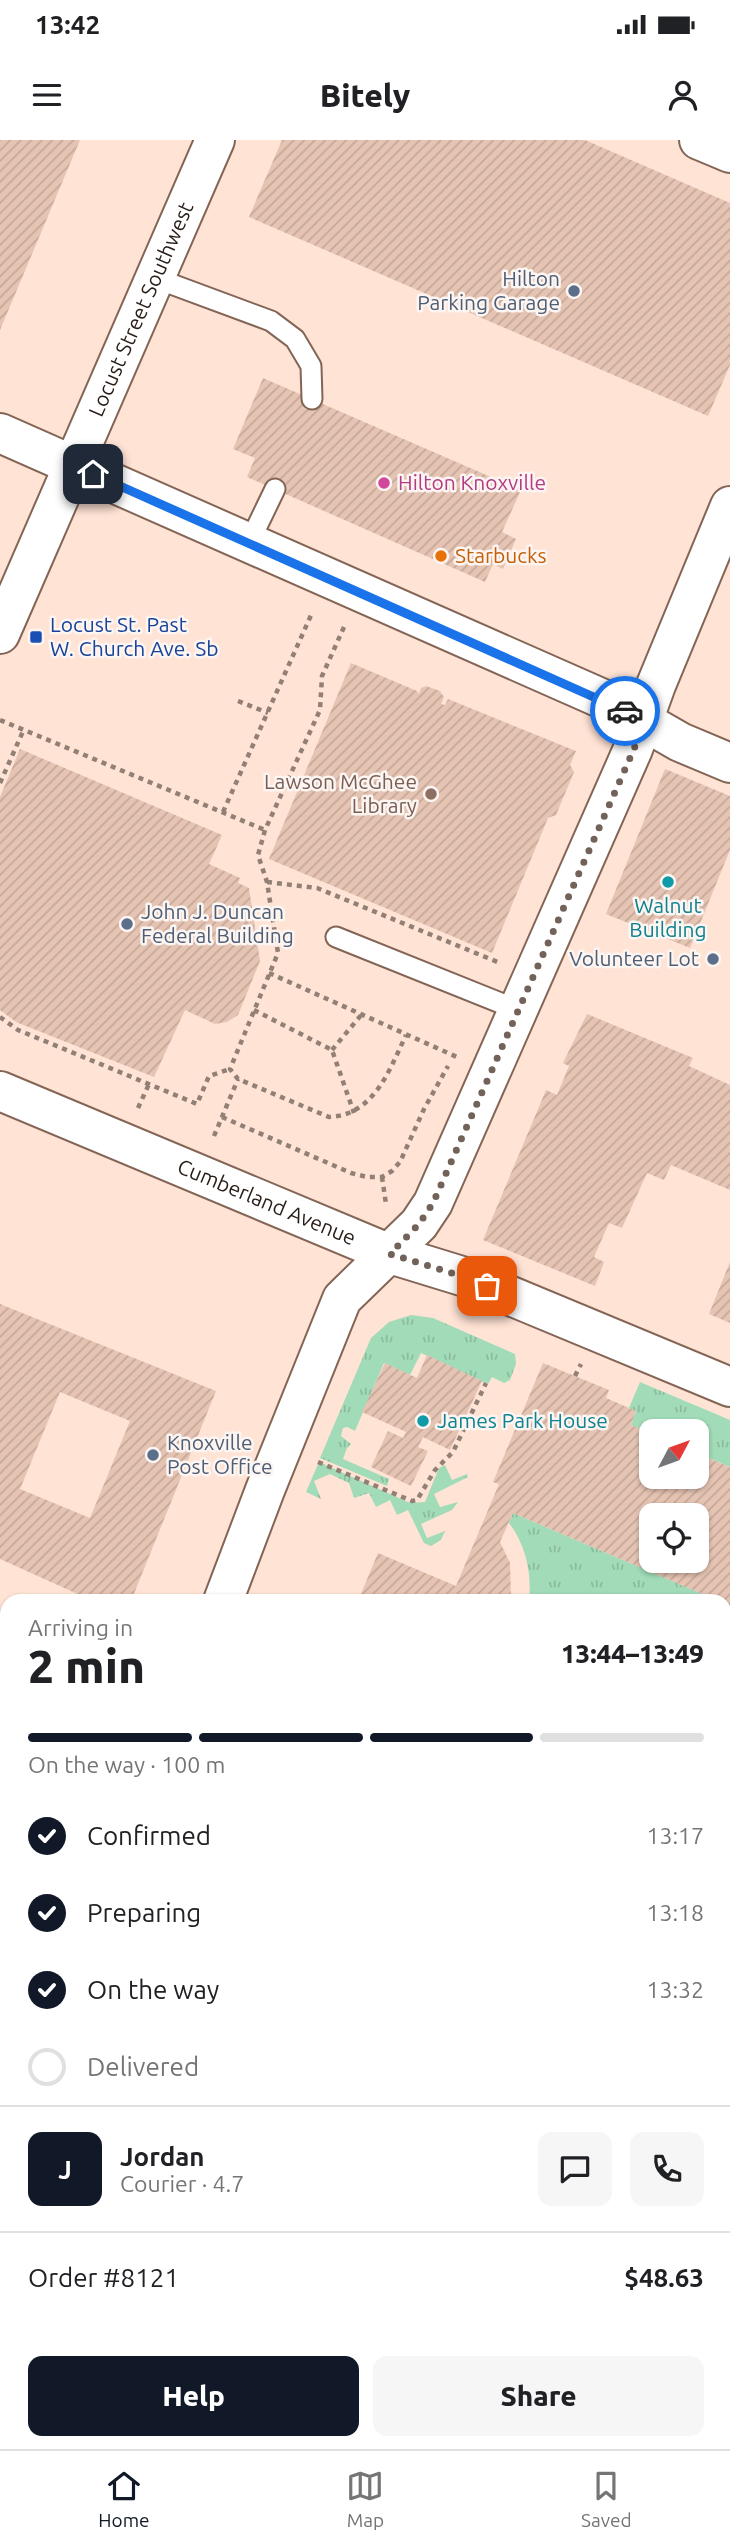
<!DOCTYPE html>
<html lang="en">
<head>
<meta charset="utf-8">
<style>
  :root { --surface:#fff; --page:#f6f6f6; --text:#202124; --muted:#757577; --line:#e0e0e0; --accent:#111827 }
  body { margin:0; font-family:Ubuntu,sans-serif; background:var(--page); color:var(--text); height:100vh; display:flex; flex-direction:column; font-size:26px; white-space:nowrap }
  * { box-sizing:border-box; margin:0 }
  p { font-size:23px; color:var(--muted) }
  .icon { flex:none; width:38px; height:38px; fill:none; stroke:currentColor; stroke-width:2; stroke-linecap:round; stroke-linejoin:round }
  .map { position:relative; flex:1; overflow:hidden }
  .side { position:absolute; left:0px; top:1454px; width:732px; height:856px; display:flex; flex-direction:column; background:var(--surface); border-radius:21px 21px 0 0; box-shadow:0 2px 5px #0004 }
  .side>* { flex:none }
  .needle { width:46px; rotate:49deg }
  .fabs { position:absolute; left:639px; top:1279px; display:grid; gap:14px }
  .fabs a { display:grid; place-items:center; width:70px; height:70px; border-radius:14px; background:var(--surface); box-shadow:0 2px 5px #0004; font-size:35px }
  .pin { position:absolute; display:grid; place-items:center; width:60px; height:60px; color:#fff; margin:-30px; border-radius:14px; box-shadow:0 4px 10px #0006 }
  .courier { position:absolute; display:grid; place-items:center; width:70px; height:70px; margin:-35px; border:5px solid #1a73e8; border-radius:50%; background:#fff; color:#222; box-shadow:0 2px 9px #0007 }
  .head em { font-style:normal; font-weight:800 }
  .head div { display:flex; flex-direction:column-reverse }
  .head { display:flex; align-items:center; justify-content:space-between; height:119px; padding:0 28px }
  h1 { font-size:46px; font-weight:800; line-height:52px }
  .bar { display:grid; grid-template-columns:repeat(4,1fr); gap:10px 7px; align-content:center; height:84px; padding:0 28px }
  .bar i { height:9px; border-radius:5px; background:var(--line) }
  .bar .active { background:var(--accent) }
  .bar p { grid-column:span 4 }
  .line { display:flex; align-items:center; gap:18px; padding:0 28px; border-top:2px solid var(--line) }
  .line div { flex:1 }
  .round { display:grid; place-items:center; flex:none; width:74px; height:74px; border-radius:14px; background:var(--page) }
  ol { padding:0 28px; list-style:none }
  li { display:flex; align-items:center; gap:21px; height:77px }
  li p { margin-inline-start:auto }
  li .icon { padding:7px; border-radius:50%; background:var(--accent); color:#fff; stroke-width:4 }
  li:last-child { color:var(--muted) }
  li i { width:38px; height:38px; border:4px solid var(--line); border-radius:50% }
  .cta { display:flex; gap:14px; margin-top:auto; padding:14px 28px }
  .cta a { flex:1; height:80px; border-radius:14px; background:var(--accent); color:#fff; font-size:28px; font-weight:800; line-height:80px; text-align:center }
  .cta a+a { background:var(--page); color:var(--text) }
  .status { display:flex; justify-content:space-between; align-items:center; height:49px; padding:0 35px; background:var(--surface); direction:ltr }
  .status svg { height:19px; fill:currentColor }
  header { display:flex; justify-content:space-between; align-items:center; height:91px; padding:0 28px; background:var(--surface); font-size:32px; font-weight:800 }
  .tab-bar { display:flex; justify-content:space-around; align-items:center; height:98px; border-top:2px solid var(--line); background:var(--surface); font-size:19px; color:var(--muted) }
  .tab-bar a { display:grid; justify-items:center; gap:4px }
  .tab-bar .active { color:var(--accent) }
  .map>svg:first-child { display:block }
  .grass { fill:url(#grass-tufts) }
  .building { fill:url(#building-hatch); fill-rule:evenodd }
  .lines { fill:none; stroke-linecap:round; stroke-linejoin:round }
  .service-casing { stroke:#836556; stroke-width:23 }
  .tertiary-casing { stroke:#836556; stroke-width:42 }
  .primary-casing { stroke:#836556; stroke-width:42 }
  .path { stroke:#927f75; stroke-width:4.5; stroke-dasharray:5 5; stroke-linecap:butt }
  .service { stroke:#fff; stroke-width:19 }
  .tertiary { stroke:#fff; stroke-width:38 }
  .primary { stroke:#fff; stroke-width:38 }
  .done { stroke:#736259; stroke-width:7; stroke-dasharray:0 12.6 }
  .route { stroke:#1a73e8; stroke-width:9 }
  .service-dot { fill:#5c6f8a; stroke:#fcf5f2; stroke-width:2.5 }
  .hotel-dot { fill:#d1479c; stroke:#fcf5f2; stroke-width:2.5 }
  .food-dot { fill:#e8710a; stroke:#fcf5f2; stroke-width:2.5 }
  .transit-dot { fill:#1a4fb4; stroke:#fcf5f2; stroke-width:2.5 }
  .education-dot { fill:#8d6e63; stroke:#fcf5f2; stroke-width:2.5 }
  .culture-dot { fill:#0f9aa8; stroke:#fcf5f2; stroke-width:2.5 }
  .labels { text-anchor:middle; stroke-width:5; stroke-linejoin:round; paint-order:stroke }
  .service-label { font-size:21px; fill:#4e5e75; stroke:#fcf5f2; text-anchor:end }
  .street-label { font-size:21px; fill:#281c16; stroke:#fcf5f2 }
  .hotel-label { font-size:21px; fill:#b23c85; stroke:#fcf5f2; text-anchor:start }
  .food-label { font-size:21px; fill:#c56008; stroke:#fcf5f2; text-anchor:start }
  .transit-label { font-size:21px; fill:#164399; stroke:#fcf5f2; text-anchor:start }
  .education-label { font-size:21px; fill:#785e54; stroke:#fcf5f2; text-anchor:end }
  .culture-label { font-size:21px; fill:#0d838f; stroke:#fcf5f2 }
</style>
</head>
<body>
<div class="status"><b>13:42</b><svg viewBox="0 0 49 12"><path d="M0 12V9h3v3zM5 12V6h3v6zM10 12V3h3v9zM15 12V0h3v12zM26 1h20v11H26zM47 4h2v5h-2z"/></svg></div>
<header><svg class="icon" aria-label="menu" viewBox="0 0 24 24"><path d="M4 6h16M4 12h16M4 18h16"/></svg>Bitely<svg class="icon" aria-label="person" viewBox="0 0 24 24"><circle cx="12" cy="8" r="4"/><path d="M4 21q1-7 8-7t8 7"/></svg></header>
<div class="map">
<svg width="730" height="2309" viewBox="0 0 730 2309">
  <defs>
    <pattern id="grass-tufts" width="24" height="20" patternUnits="userSpaceOnUse" patternTransform="scale(1.75)"><rect width="24" height="20" fill="#a1dbb8"/><path d="M3 7l-1-3M5 7V3M7 7l1-3M15 17l-1-3M17 17v-4M19 17l1-3" fill="none" stroke="#8bbb9d"/></pattern>
    <pattern id="building-hatch" width="6" height="6" patternUnits="userSpaceOnUse" patternTransform="scale(1.75)"><rect width="6" height="6" fill="#e6c4b3"/><path d="M-1 1l2-2M0 6l6-6M5 7l2-2" fill="none" stroke="#c5a899"/></pattern>
  </defs>
  <rect width="100%" height="100%" fill="#ffe3d5"/>
  <path class="grass" d="M411 1175 433 1178 515 1214 516 1224 510 1240 504 1243 492 1237 488 1244 421 1213 410 1235 384 1223 355 1291 347 1287 343 1288 341 1296 351 1304 347 1308 343 1319 389 1339 387 1346 320 1318 371 1198 389 1182Z
    M640 1242 730 1280V1327L697 1313 696 1292H651V1293L631 1285 636 1272 629 1268Z
    M319 1322 410 1363 425 1362 439 1328 445 1325 452 1340 467 1334 468 1337 434 1354 440 1367 458 1362 452 1370 421 1384 427 1398 445 1391 441 1400 431 1406 424 1403 408 1370 397 1375 390 1360 376 1367 369 1353 354 1358 349 1343 330 1334 314 1341 321 1359 306 1352Z
    M513 1373 719 1461H529C532 1434 526 1405 509 1383Z
    M724 1464 730 1466V1669L724 1667Z
    M725 1682 730 1685V1769L725 1767Z
    M7 2059V2157L0 2153V2076Z
    M354 2303H518L516 2309H368Z"/>
  <path class="building" d="M0 0H80L0 190Z
    M282 0H585L730 63V225L708 276 249 77Z
    M263 238 521 350 502 392 516 399 503 429 493 424 485 442 247 337 255 318 233 309Z
    M351 523 417 551 419 554 421 548 426 546 440 551 444 557 441 564 445 565 448 559 576 611 570 625 574 632 556 675 548 678 492 813 269 719Z
    M20 609 222 695 209 724 240 738 238 743 249 748 260 821 238 875 227 882 215 884 185 870 154 937 16 882 0 870V657Z
    M665 629 730 656V710L690 808 606 774Z
    M587 874 693 918 689 926 730 945V1050L671 1025 664 1040 647 1033 622 1088 609 1083 594 1117 604 1122 595 1146 483 1100 546 950 557 955 569 926 563 923Z
    M730 1122V1183L709 1174Z
    M0 1164 216 1251 131 1461H93L0 1419ZM60 1252 130 1281 90 1378 20 1349Z
    M427 1215 482 1241 450 1310 423 1297 418 1307 428 1311 411 1346 371 1327 388 1291 403 1298 406 1292 362 1272 385 1223 417 1238Z
    M543 1223 609 1250 606 1258 636 1271 631 1285 651 1293V1337H696V1313L730 1327V1466L724 1464V1461H719L513 1373 500 1402 510 1423 511 1461H358L378 1413 456 1446 499 1344 493 1342ZM651 1376H696V1421H651Z
    M724 2192 730 2194V2237L724 2234Z
    M724 2283 730 2285V2309H678L664 2303H724Z
    M92 2303H101L115 2309H89Z"/>
  <g class="lines">
    <defs>
      <path id="service" d="M155 138 271 181 295 199 311 226 312 259
        M249 403 275 349
        M336 797 518 870
        M724 2130 730 2117
        M70 2309 73 2303
        M652 2309 653 2303"/>
      <g id="tertiary">
        <path d="M699 0 730 13"/>
        <path d="M0 293 612 563 680 602 730 623"/>
        <path id="s1" d="M0 494 215 0"/>
        <path d="M223 1461 265 1350 342 1159 419 1084 433 1063 633 609 656 545 730 366"/>
        <path d="M0 2004 7 1987"/>
        <path d="M0 2205 7 2207"/>
        <path d="M244 2303 258 2309"/>
      </g>
      <g id="primary">
        <path id="s2" d="M0 951 390 1114 465 1137 730 1247"/>
        <path d="M0 1577 7 1580"/>
        <path d="M724 1883 730 1885"/>
      </g>
    </defs>
    <use href="#service" class="service-casing"/>
    <use href="#tertiary" class="tertiary-casing"/>
    <use href="#primary" class="primary-casing"/>
    <path class="path" d="M344 487 322 536 320 570 265 690 258 715 267 742 278 813 230 929 238 939 250 944 329 977C374 975 389 931 406 895
      M238 561 268 573
      M0 580 265 690
      M0 643 24 589
      M223 672 312 473
      M267 742 317 748 500 823
      M269 833 457 917
      M254 870 332 910 354 973
      M0 877 18 890 197 964 209 936 230 929
      M332 910 362 874
      M138 968 149 944
      M222 977 351 1033 367 1037H382L392 1031 400 1022 424 969 448 926
      M214 996 238 939
      M382 1037 386 1064
      M575 1236 581 1224
      M318 1322 412 1361 417 1360 435 1330 453 1312 486 1243
      M0 1867 7 1870
      M724 2040 730 2042"/>
    <use href="#service" class="service"/>
    <use href="#tertiary" class="tertiary"/>
    <use href="#primary" class="primary"/>
  </g>
  <g class="lines">
    <path class="done" d="M487 1146 465 1137 390 1114 419 1084 433 1063 634 609 644 582 625 571"/>
    <path class="route" d="M93 334 625 571"/>
  </g>
  <g class="service-dot">
    <circle cx="574" cy="151" r="7"/>
    <circle cx="127" cy="784" r="7"/>
    <circle cx="713" cy="819" r="7"/>
    <circle cx="153" cy="1315" r="7"/>
  </g>
  <circle class="hotel-dot" cx="384" cy="343" r="7"/>
  <circle class="food-dot" cx="441" cy="416" r="7"/>
  <rect class="transit-dot" x="29" y="490" width="14" height="14" rx="3.5"/>
  <circle class="education-dot" cx="431" cy="654" r="7"/>
  <g class="culture-dot">
    <circle cx="668" cy="742" r="7"/>
    <circle cx="423" cy="1281" r="7"/>
  </g>
  <g class="labels">
    <g class="service-label">
      <text x="560" y="146">Hilton<tspan x="560" dy="24">Parking Garage</tspan></text>
      <text x="141" y="779" text-anchor="start">John J. Duncan<tspan x="141" dy="24">Federal Building</tspan></text>
      <text x="699" y="826">Volunteer Lot</text>
      <text x="167" y="1310" text-anchor="start">Knoxville<tspan x="167" dy="24">Post Office</tspan></text>
    </g>
    <g class="street-label">
      <text dy="7" stroke="none"><textPath href="#s1" startOffset="354">Locust Street Southwest</textPath></text>
      <text dy="7" stroke="none"><textPath href="#s2" startOffset="289">Cumberland Avenue</textPath></text>
    </g>
    <g class="hotel-label">
      <text x="398" y="350">Hilton Knoxville</text>
    </g>
    <g class="food-label">
      <text x="455" y="423">Starbucks</text>
    </g>
    <g class="transit-label">
      <text x="50" y="492">Locust St. Past<tspan x="50" dy="24">W. Church Ave. Sb</tspan></text>
    </g>
    <g class="education-label">
      <text x="417" y="649">Lawson McGhee<tspan x="417" dy="24">Library</tspan></text>
    </g>
    <g class="culture-label">
      <text x="668" y="773">Walnut<tspan x="668" dy="24">Building</tspan></text>
      <text x="437" y="1288" text-anchor="start">James Park House</text>
    </g>
  </g>
</svg>
<div class="fabs">
<a><svg class="needle" viewBox="-14 -14 28 28"><path d="M0-13l5 13h-10z" fill="#e53935"/><path d="M0 13l5-13h-10z" fill="#757577"/></svg></a>
<a><svg class="icon" aria-label="locate" viewBox="0 0 24 24"><circle cx="12" cy="12" r="6"/><path d="M12 2v4M12 18v4M2 12h4M18 12h4"/></svg></a>
</div>
<div class="pin" style="left:487px;top:1146px;background:#ea580c"><svg class="icon" aria-label="bag" viewBox="0 0 24 24"><path d="M5 8h14l-1 12H6zM9 8a3 3 0 0 1 6 0"/></svg></div>
<div class="pin" style="left:93px;top:334px;background:#1f2937"><svg class="icon" aria-label="home" viewBox="0 0 24 24"><path d="M3 11l9-7 9 7M6 9v11h12V9"/></svg></div>
<div class="courier" style="left:625px;top:571px"><svg class="icon" aria-label="car" viewBox="0 0 24 24"><path d="M5 17H2v-5l4-1 3-4h7l3 4 3 1v5h-3M9 17h6M6 11h13"/><circle cx="7" cy="17" r="2"/><circle cx="17" cy="17" r="2"/></svg></div>
<section class="side">
<div class="head"><div><h1>2 min</h1><p>Arriving in</p></div><em>13:44–13:49</em></div>
<div class="bar"><i class="active"></i><i class="active"></i><i class="active"></i><i></i><p>On the way · 100 m</p></div>
<ol>
<li><svg class="icon" aria-label="check" viewBox="0 0 24 24"><path d="M5 12l5 5 9-10"/></svg>Confirmed<p>13:17</p></li>
<li><svg class="icon" aria-label="check" viewBox="0 0 24 24"><path d="M5 12l5 5 9-10"/></svg>Preparing<p>13:18</p></li>
<li><svg class="icon" aria-label="check" viewBox="0 0 24 24"><path d="M5 12l5 5 9-10"/></svg>On the way<p>13:32</p></li>
<li><i></i>Delivered</li>
</ol>
<div class="line" style="height:126px"><b class="round" style="background:var(--accent);color:#fff">J</b><div><b>Jordan</b><p>Courier · 4.7</p></div><a class="round"><svg class="icon" aria-label="chat" viewBox="0 0 24 24"><path d="M4 5h16v11H9l-5 4z"/></svg></a><a class="round"><svg class="icon" aria-label="phone" viewBox="0 0 24 24"><path d="M5 4h4l2 5-3 2q2 4 5 5l2-3 5 2v4C11 20 4 13 5 4z"/></svg></a></div>
<div class="line" style="height:91px"><div>Order #8121</div><b>$48.63</b></div>
<div class="cta"><a>Help</a><a>Share</a></div>
</section>
</div>
<nav class="tab-bar">
<a class="active"><svg class="icon" aria-label="home" viewBox="0 0 24 24"><path d="M3 11l9-7 9 7M6 9v11h12V9"/></svg>Home</a>
<a><svg class="icon" aria-label="map" viewBox="0 0 24 24"><path d="M3 6l6-2 6 2 6-2v14l-6 2-6-2-6 2zM9 4v14M15 6v14"/></svg>Map</a>
<a><svg class="icon" aria-label="saved" viewBox="0 0 24 24"><path d="M7 4h10v16l-5-4-5 4z"/></svg>Saved</a>
</nav>
</body>
</html>
